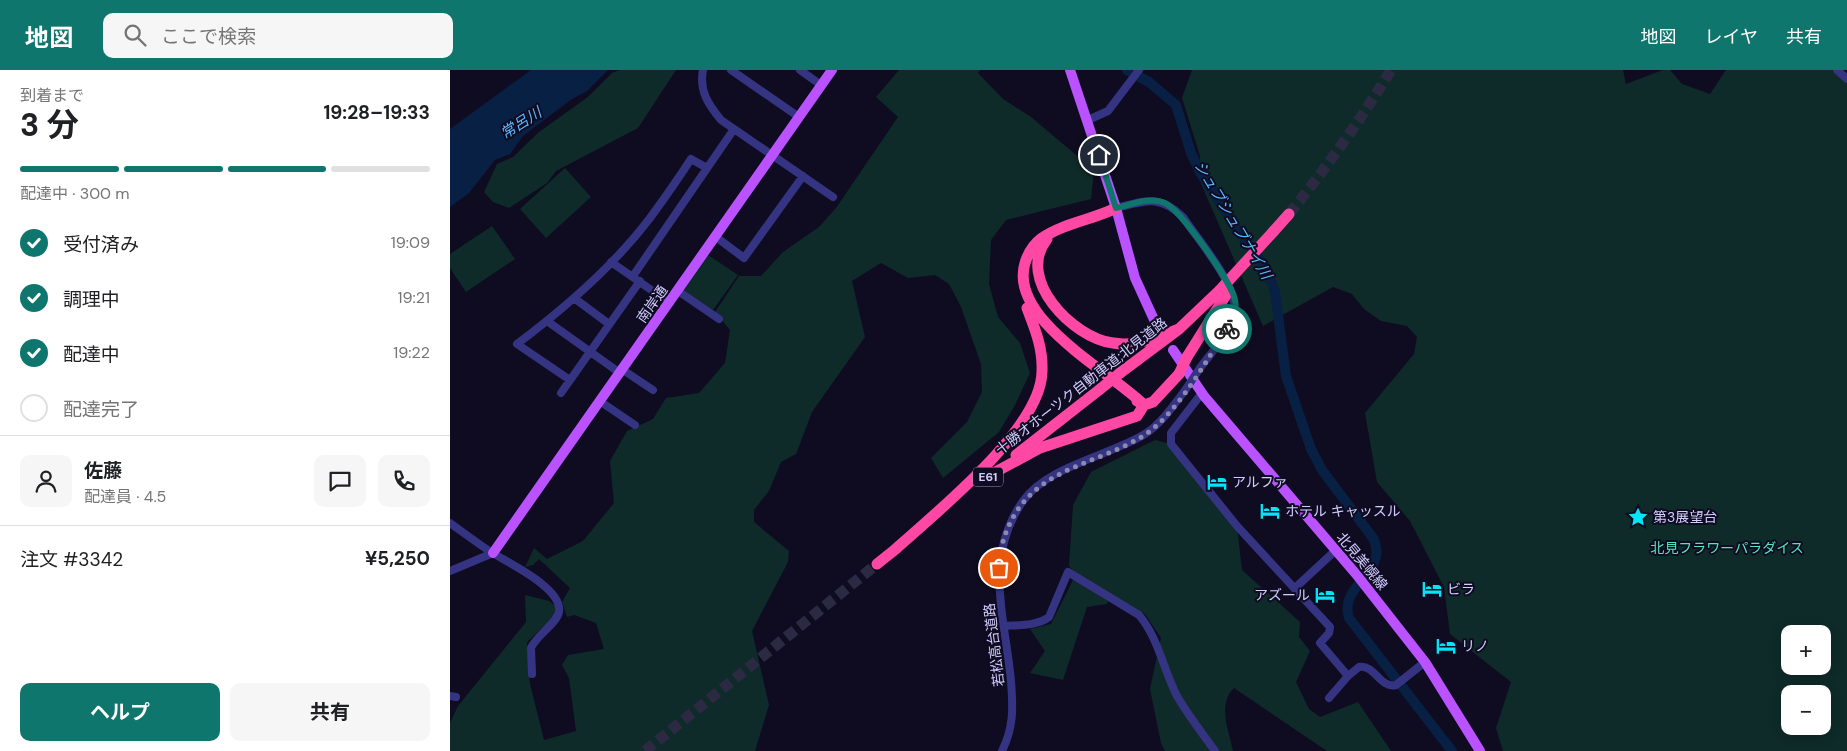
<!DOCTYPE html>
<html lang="ja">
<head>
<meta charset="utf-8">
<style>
  :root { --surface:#fff; --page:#f6f6f6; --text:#202124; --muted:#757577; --line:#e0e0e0; --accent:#0f766e }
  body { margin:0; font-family:"DM Sans","Noto Sans JP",sans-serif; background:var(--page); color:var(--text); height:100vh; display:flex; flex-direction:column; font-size:19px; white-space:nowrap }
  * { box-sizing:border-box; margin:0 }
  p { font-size:16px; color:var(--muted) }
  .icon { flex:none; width:28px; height:28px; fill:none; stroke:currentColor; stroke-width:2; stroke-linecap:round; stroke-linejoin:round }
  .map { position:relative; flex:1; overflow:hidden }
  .sheet { display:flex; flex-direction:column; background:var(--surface); width:450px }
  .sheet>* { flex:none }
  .fabs { position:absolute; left:1331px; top:555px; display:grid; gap:10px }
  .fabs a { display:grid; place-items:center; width:50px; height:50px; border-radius:10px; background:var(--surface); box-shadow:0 2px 12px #0003; font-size:25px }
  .pin { position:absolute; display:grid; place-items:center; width:42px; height:42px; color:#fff; margin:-21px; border:2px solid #fff; border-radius:50%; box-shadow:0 1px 5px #0007 }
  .courier { position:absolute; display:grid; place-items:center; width:50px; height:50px; margin:-25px; border:4px solid #0f766e; border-radius:50%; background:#fff; color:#222; box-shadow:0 1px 6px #0007 }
  .overview em { font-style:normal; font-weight:700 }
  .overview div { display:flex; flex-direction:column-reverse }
  .overview { display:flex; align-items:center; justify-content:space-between; height:85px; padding:0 20px }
  h1 { font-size:32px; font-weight:700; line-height:38px }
  .bar { display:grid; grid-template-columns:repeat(4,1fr); gap:8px 5px; align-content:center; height:60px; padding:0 20px }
  .bar i { height:6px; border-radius:4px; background:var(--line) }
  .bar .selected { background:var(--accent) }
  .bar p { grid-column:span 4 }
  .line { display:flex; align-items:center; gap:12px; padding:0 20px; border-top:1px solid var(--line) }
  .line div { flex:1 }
  .round { display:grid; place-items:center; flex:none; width:52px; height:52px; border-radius:10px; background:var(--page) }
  ol { padding:0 20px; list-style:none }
  li { display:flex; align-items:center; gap:15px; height:55px }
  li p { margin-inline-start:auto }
  li .icon { padding:5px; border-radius:50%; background:var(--accent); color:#fff; stroke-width:4 }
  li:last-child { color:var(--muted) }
  li i { width:28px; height:28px; border:2px solid var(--line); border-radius:50% }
  .primary-button { display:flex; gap:10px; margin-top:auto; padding:10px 20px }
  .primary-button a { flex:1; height:58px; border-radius:10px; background:var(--accent); color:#fff; font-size:20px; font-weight:700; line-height:58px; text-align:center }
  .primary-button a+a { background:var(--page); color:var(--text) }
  header { display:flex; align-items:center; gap:30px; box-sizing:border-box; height:70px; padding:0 25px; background:var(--accent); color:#fff }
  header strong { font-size:24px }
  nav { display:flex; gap:28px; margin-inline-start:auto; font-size:18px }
  .search { width:350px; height:45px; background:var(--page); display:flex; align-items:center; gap:12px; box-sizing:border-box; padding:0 18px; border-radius:10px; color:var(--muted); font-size:19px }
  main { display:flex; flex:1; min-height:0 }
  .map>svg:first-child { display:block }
  .green { fill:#0e2b29; fill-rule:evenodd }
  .water { fill:#082043 }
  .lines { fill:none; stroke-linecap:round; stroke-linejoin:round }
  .river { stroke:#082043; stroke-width:10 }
  .highway-tunnel { stroke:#2c2942; stroke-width:11; stroke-dasharray:11 5.5; stroke-linecap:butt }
  .minor { stroke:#353483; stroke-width:8 }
  .major { stroke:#ba53ff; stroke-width:10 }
  .highway { stroke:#ff47a4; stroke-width:11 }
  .minor-bridge { stroke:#353483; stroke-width:8 }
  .highway-bridge { stroke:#ff47a4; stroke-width:11 }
  .done { stroke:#8c89b1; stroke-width:5; stroke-dasharray:0 9 }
  .route { stroke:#0f766e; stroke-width:6 }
  .labels { text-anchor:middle; stroke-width:4; stroke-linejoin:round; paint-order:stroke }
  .shield { fill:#0f0c21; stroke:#9692bc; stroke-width:1 }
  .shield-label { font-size:12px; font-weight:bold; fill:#d0ccff }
  .street-label { font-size:14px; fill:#d0ccff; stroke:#0f0c21 }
  .poi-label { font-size:14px; fill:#d0ccff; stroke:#0f0c21; text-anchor:start }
  .park-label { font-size:14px; fill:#51e5bc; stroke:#0f0c21 }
  .water-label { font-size:15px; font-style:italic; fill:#5ab7ff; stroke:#0f0c21 }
</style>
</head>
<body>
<header>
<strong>地図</strong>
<div class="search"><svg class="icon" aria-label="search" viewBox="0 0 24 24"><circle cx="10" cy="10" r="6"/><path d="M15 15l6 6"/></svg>ここで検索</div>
<nav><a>地図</a><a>レイヤ</a><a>共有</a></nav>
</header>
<main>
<section class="sheet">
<div class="overview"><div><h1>3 分</h1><p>到着まで</p></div><em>19:28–19:33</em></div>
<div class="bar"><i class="selected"></i><i class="selected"></i><i class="selected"></i><i></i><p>配達中 · 300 m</p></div>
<ol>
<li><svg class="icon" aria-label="check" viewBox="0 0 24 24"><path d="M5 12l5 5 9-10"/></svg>受付済み<p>19:09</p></li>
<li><svg class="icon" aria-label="check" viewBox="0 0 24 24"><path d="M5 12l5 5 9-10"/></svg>調理中<p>19:21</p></li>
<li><svg class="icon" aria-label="check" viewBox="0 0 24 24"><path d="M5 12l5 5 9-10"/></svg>配達中<p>19:22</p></li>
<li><i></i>配達完了</li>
</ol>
<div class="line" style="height:90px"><a class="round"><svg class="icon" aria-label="person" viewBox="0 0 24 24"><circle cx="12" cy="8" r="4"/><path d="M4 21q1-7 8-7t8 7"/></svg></a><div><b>佐藤</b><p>配達員 · 4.5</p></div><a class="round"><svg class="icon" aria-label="chat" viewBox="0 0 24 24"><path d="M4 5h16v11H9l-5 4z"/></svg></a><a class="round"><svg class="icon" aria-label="phone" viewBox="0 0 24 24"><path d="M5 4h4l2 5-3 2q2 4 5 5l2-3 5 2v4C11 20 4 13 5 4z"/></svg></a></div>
<div class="line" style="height:65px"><div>注文 #3342</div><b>¥5,250</b></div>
<div class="primary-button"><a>ヘルプ</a><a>共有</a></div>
</section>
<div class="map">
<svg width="1397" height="681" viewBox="0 0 1397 681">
  <rect width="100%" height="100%" fill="#0f0c21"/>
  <path class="green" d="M169 0H226L188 58 106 101 97 113 59 138 43 132 34 122 47 94 63 87 89 62 138 27 162 3Z
    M449 0H530L528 3 553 29 581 47 644 100 641 129 556 150 541 170 539 214 548 247 570 273 580 303 565 335 549 362 493 408 481 388 517 352 532 322 531 294 511 237 499 214 485 205 458 208 431 193 402 211 415 267 362 342 346 384 331 392 319 421 304 440V452L339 481 338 492 302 561 319 635 305 681H0V653L8 636 76 552 75 525 99 531 106 536 105 546 77 572 80 614 94 670 126 661 119 608 112 595 118 585 154 579 146 553 124 545 117 547 112 532 120 518 89 489 83 495 75 497 84 478 97 489 133 471 164 433 160 391 177 361 203 349 216 328 249 323 275 293 280 260 265 242 289 206H311L333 182 369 157 386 138 448 47 426 27Z
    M742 0H1173L1176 14 1213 0H1220L1232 14 1260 24 1276 0H1382L1397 14V681H1053L1046 658 1061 612 1000 564 994 517 960 451 927 412 915 343 964 284 967 267 957 256 931 251 914 239 902 224 883 217 813 256 749 109 750 86 732 28ZM1340 564H1372V596H1340ZM1340 624H1372V656H1340Z
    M115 98 141 127 96 168 70 139Z
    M42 156 65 189 16 222 0 198V184Z
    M258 185 288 205 263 240 232 220Z
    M705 370 721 374 787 456 792 500 850 552 849 567 860 581 846 612 859 639 870 647 908 632 941 681H877L784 618C767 634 779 661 783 681H715L711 673 700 619 711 568 695 544 660 524 657 534 637 537 613 610 580 603 595 581 580 559 601 554 626 504 619 496 623 435 641 402Z"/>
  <path class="water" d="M81 0H158L137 21 122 29 73 66 60 84 45 90 19 123 0 137V59Z"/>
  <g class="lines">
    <path class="river" d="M677 0 699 12 726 35 741 83 750 102 788 161 815 196 825 222 836 306 861 379 872 400 923 468C940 503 888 514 899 548L1002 681"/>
    <path class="highway-tunnel" d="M839 144C876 98 910 51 941 0
      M195 681 427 494"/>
    <path class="minor" d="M253 0C249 21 258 34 271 50L383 127
      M281 0 349 47
      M350 0 371 15
      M1387 0 1397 9
      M638 50 658 41 689 0
      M666 138C695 131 710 124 733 147 747 169 790 217 784 243 780 262 762 282 750 298
      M266 167 294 188 353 106
      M161 192 220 233
      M183 206 284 59
      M228 221 269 249
      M124 228 159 254
      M97 251 170 303
      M173 300 203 320
      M120 310 67 274C115 238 163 197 200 148 214 129 228 109 241 89L257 98
      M111 323 190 211
      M752 323 721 363V374L787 456 880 557 879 563 870 573 898 606
      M151 332 185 355
      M0 453C14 463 27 473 41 482 58 493 113 518 109 542 107 553 86 566 81 578L82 604
      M0 501 43 483
      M845 518 886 480
      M554 556C569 555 587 556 599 547L618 502 689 545C709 569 713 599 727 626 738 645 752 663 765 681
      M0 626 6 627
      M879 628 898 606 909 597C925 594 930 619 946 615L975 592
      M552 681C564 657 563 637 561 611 555 547 533 488 573 431 598 396 659 386 695 364 711 354 724 335 736 319"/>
    <path class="major" d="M620 0 666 138 685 208 706 254
      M723 280 754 326 906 504 975 592 1030 681
      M43 483 382 0"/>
    <path class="highway" d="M823 162 839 144
      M597 169C565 209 623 268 663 273 687 277 708 267 729 259
      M737 287 776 225
      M670 303 729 259 770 220
      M687 331 694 335 703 332 729 304
      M566 385 649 320
      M538 406 590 378 687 346 694 335C661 302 558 249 575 193 578 183 584 174 592 168 614 153 642 150 666 138
      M441 483C483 445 592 359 592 301 593 278 585 259 577 238
      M427 494 447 478"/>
    <path class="minor-bridge" d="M736 319 750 298"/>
    <path class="highway-bridge" d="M770 220 823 162
      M729 304 737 287
      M649 320 670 303"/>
  </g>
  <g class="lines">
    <path class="done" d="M549 498C550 477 555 461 565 444 594 396 652 393 696 364 728 342 756 291 777 259"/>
    <path class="route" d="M649 85 666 138C680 135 701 126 715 133 731 140 782 213 785 230 787 240 783 250 777 259"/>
  </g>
  <defs>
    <symbol id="hotel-bare" viewBox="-9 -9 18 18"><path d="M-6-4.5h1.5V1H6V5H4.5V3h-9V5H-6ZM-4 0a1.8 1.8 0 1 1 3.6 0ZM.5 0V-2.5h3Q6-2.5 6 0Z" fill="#00e5f7" stroke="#0f0c21" stroke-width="2.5" paint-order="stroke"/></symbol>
    <symbol id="sight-bare" viewBox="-9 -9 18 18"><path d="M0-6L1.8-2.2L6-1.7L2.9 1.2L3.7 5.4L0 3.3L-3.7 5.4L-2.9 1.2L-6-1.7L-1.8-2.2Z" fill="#00e5f7" stroke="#0f0c21" stroke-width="2.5" paint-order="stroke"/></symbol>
  </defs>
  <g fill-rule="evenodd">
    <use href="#hotel-bare" x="753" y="398" width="28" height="28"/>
    <use href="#hotel-bare" x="806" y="427" width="28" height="28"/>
    <use href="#sight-bare" x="1174" y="433" width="28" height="28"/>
    <use href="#hotel-bare" x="968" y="505" width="28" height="28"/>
    <use href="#hotel-bare" x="861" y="511" width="28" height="28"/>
    <use href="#hotel-bare" x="982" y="562" width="28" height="28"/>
  </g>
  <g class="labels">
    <rect class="shield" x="523" y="397.5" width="30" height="19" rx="4"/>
    <g class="shield-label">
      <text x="538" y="411">E61</text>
    </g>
    <g class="street-label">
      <text transform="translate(202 234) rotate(-55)" y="5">南岸通</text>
      <text transform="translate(631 316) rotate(-38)" y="5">十勝オホーツク自動車道;北見道路</text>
      <text transform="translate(912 491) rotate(50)" y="5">北見美幌線</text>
      <text transform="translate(544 575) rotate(-97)" y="5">若松高台道路</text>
    </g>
    <g class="poi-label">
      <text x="782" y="417">アルファ</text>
      <text x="835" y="446">ホテル キャッスル</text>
      <text x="1203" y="452">第3展望台</text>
      <text x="997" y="524">ビラ</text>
      <text x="860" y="530" text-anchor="end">アズール</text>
      <text x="1011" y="581">リノ</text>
    </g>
    <g class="park-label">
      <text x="1277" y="483">北見フラワーパラダイス</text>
    </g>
    <g class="water-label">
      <text transform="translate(71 53) rotate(-32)" y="5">常呂川</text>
      <text transform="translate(783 150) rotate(59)" y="5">シュブシュブナイ川</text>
    </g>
  </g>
</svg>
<div class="fabs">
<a>+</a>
<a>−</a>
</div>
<div class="pin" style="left:549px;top:498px;background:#ea580c"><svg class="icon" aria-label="bag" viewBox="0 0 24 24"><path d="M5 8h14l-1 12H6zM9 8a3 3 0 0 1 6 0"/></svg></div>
<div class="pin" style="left:649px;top:85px;background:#1f2937"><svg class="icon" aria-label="home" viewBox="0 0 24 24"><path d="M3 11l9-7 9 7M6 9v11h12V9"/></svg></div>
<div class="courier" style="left:777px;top:259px"><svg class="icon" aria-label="bike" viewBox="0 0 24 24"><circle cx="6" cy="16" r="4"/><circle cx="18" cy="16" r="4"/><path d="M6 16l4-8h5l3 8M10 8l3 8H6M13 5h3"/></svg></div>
</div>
</main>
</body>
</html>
